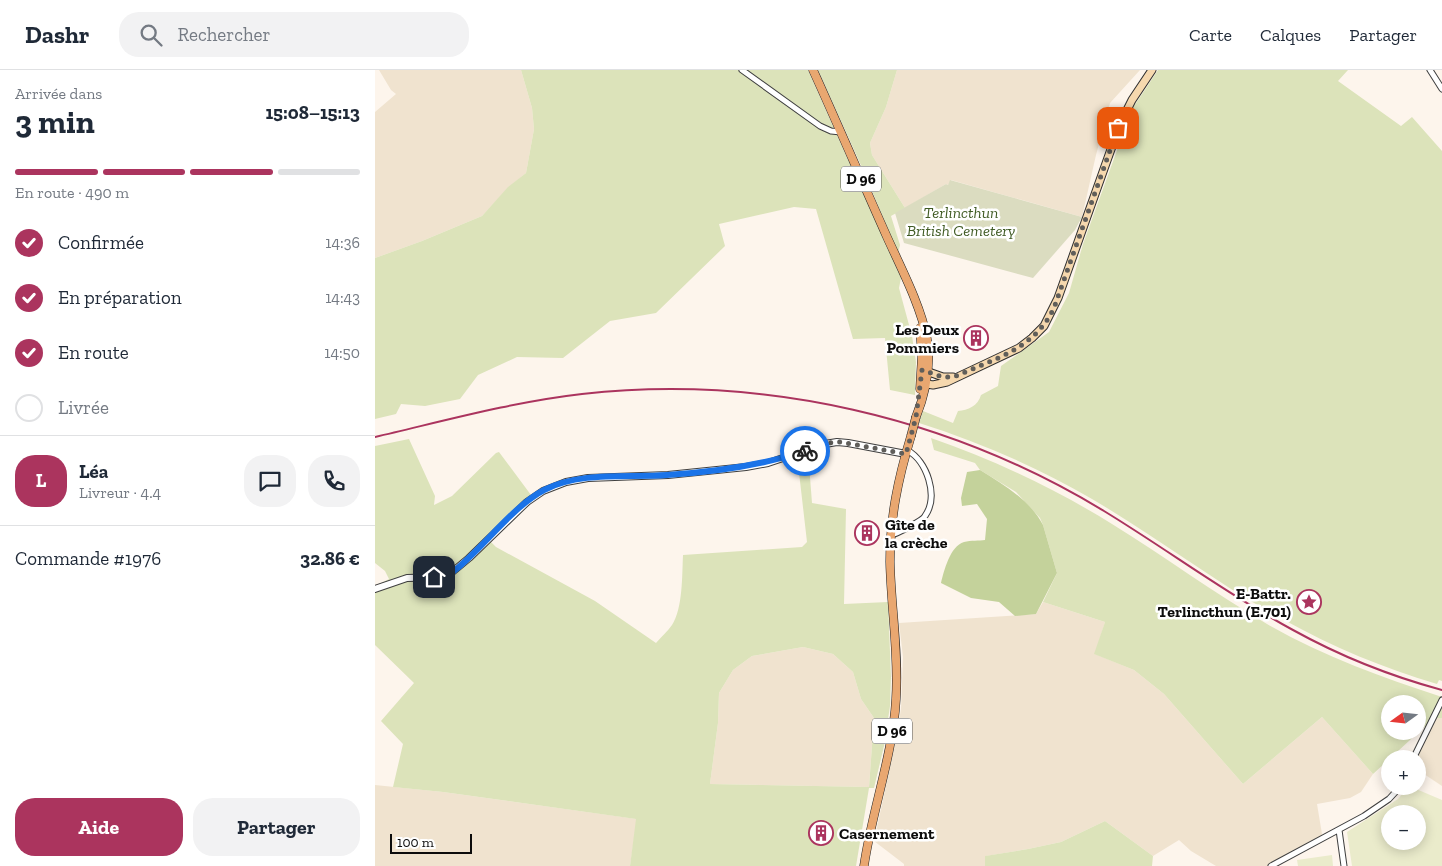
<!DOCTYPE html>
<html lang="fr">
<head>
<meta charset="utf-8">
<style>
  :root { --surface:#fff; --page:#f2f2f3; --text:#1f2937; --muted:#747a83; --line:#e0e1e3; --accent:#ab345e }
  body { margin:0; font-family:"Zilla Slab",serif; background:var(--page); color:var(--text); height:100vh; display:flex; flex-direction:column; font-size:19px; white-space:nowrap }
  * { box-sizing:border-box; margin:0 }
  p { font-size:16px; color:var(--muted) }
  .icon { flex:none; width:28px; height:28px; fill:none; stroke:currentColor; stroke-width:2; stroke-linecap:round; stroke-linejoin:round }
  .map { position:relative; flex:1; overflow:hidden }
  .sheet { display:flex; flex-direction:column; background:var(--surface); width:375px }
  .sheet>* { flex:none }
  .needle { width:32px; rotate:255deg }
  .fabs { position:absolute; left:1006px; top:625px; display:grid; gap:10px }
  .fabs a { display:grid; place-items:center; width:45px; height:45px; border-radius:50%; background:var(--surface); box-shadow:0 2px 12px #0003; font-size:25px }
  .scale { position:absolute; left:15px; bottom:12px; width:82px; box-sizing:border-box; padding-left:5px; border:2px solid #0c0c0c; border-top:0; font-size:14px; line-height:18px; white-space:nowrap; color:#0c0c0c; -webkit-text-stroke:4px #fff; paint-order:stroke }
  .pin { position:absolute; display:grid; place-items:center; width:42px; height:42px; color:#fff; margin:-21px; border-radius:10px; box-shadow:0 2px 8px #0006 }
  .courier { position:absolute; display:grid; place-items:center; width:50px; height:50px; margin:-25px; border:4px solid #1a73e8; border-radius:50%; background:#fff; color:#222; box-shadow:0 1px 6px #0007 }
  .headline em { font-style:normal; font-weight:700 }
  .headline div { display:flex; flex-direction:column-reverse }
  .headline { display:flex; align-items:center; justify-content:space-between; height:85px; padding:0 15px }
  h1 { font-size:32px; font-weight:700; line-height:38px }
  .bar { display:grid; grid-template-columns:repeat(4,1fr); gap:8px 5px; align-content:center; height:60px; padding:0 15px }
  .bar i { height:6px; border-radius:4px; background:var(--line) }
  .bar .selected { background:var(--accent) }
  .bar p { grid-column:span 4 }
  .line { display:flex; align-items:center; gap:12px; padding:0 15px; border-top:1px solid var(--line) }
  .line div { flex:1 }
  .round { display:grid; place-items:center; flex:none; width:52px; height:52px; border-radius:20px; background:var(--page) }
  ol { padding:0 15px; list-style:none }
  li { display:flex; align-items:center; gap:15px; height:55px }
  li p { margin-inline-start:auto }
  li .icon { padding:5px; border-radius:50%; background:var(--accent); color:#fff; stroke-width:4 }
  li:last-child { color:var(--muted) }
  li i { width:28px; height:28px; border:2px solid var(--line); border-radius:50% }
  .action { display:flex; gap:10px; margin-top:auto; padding:10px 15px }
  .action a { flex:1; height:58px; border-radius:20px; background:var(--accent); color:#fff; font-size:20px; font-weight:700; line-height:58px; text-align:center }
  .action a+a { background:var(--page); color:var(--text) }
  header { display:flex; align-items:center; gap:30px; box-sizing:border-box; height:70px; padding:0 25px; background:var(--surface); border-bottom:1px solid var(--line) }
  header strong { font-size:24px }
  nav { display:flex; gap:28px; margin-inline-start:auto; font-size:18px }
  .search { width:350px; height:45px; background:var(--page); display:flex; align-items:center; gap:12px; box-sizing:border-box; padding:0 18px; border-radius:20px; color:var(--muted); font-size:19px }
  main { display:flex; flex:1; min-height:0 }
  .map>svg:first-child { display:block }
  .farmland { fill:#f0e3cf }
  .green { fill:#dce3ba; fill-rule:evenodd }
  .forest { fill:#c4d29b }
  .cemetery { fill:#dbdcc0 }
  .pitch { fill:#eaebcb; fill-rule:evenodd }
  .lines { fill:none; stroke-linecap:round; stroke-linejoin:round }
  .minor-casing { stroke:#3f3f3f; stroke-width:7 }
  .tertiary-casing { stroke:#3f3f3f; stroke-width:8 }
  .secondary-casing { stroke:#2e2e2e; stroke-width:9 }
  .primary-casing { stroke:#1d1d1d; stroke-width:9 }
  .minor { stroke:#fff; stroke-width:5 }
  .tertiary { stroke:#fff; stroke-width:6 }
  .secondary { stroke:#f6d8ae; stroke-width:7 }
  .primary { stroke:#e9a770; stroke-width:8 }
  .rail { stroke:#ab345e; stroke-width:2 }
  .primary-bridge-casing { stroke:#1d1d1d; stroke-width:9; stroke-linecap:butt }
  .primary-bridge { stroke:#e9a770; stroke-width:8 }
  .done { stroke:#605e5a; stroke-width:5; stroke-dasharray:0 9 }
  .route { stroke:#1a73e8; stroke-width:6 }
  .labels { text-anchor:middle; stroke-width:5; stroke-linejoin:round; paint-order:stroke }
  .shield { fill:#fff; stroke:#555; stroke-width:1 }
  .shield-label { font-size:15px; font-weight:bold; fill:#0c0c0c }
  .park-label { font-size:16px; font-style:italic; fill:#405b24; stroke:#fff }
  .poi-label { font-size:16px; font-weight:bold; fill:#0c0c0c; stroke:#fff; text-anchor:end }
</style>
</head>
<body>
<header>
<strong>Dashr</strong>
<div class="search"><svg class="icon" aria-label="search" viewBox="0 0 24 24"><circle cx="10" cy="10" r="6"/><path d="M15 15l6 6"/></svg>Rechercher</div>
<nav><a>Carte</a><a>Calques</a><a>Partager</a></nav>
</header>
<main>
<section class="sheet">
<div class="headline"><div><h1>3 min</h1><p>Arrivée dans</p></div><em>15:08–15:13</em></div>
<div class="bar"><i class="selected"></i><i class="selected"></i><i class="selected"></i><i></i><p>En route · 490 m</p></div>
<ol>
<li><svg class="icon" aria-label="check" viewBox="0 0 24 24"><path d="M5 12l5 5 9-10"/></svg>Confirmée<p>14:36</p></li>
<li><svg class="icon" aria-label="check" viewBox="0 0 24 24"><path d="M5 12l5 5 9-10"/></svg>En préparation<p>14:43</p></li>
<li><svg class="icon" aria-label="check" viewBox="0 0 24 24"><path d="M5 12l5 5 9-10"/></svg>En route<p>14:50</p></li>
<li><i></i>Livrée</li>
</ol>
<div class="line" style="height:90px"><b class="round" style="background:var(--accent);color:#fff">L</b><div><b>Léa</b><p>Livreur · 4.4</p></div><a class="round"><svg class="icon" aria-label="chat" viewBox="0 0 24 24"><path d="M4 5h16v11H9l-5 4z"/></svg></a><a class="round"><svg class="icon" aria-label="phone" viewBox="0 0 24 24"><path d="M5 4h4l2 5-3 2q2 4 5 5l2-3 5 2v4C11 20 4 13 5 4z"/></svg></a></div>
<div class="line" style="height:65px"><div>Commande #1976</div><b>32.86 €</b></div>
<div class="action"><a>Aide</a><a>Partager</a></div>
</section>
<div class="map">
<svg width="1067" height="796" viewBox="0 0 1067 796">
  <rect width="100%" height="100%" fill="#fdf5ec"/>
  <path class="farmland" d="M4 0H146L157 38 159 59 151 103 133 118 107 146 47 171 0 188V42L21 24 16 20Z
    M522 0H765L735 33 721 85 707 147 576 110 573 115 571 114 530 138 497 85 495 73 511 37Z
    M668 532 730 552 720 584 759 600 789 624 868 714 947 647 998 704 986 722 975 728 942 734 947 764 945 769 899 796H841L816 781 804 770 778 786 730 751 686 772 653 779 611 786 610 796H529V794L499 771 519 679 526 639 528 587 524 553 661 544Z
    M428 577 458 584 478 602 486 629 499 648 494 717 335 714 343 653 344 623 358 600 377 586Z
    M1059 648H1067V716L1043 700 1042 689H1039Z
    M0 715 68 722 262 749 255 796H0Z"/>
  <path class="green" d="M146 0H433L526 208 524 218 537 266 541 292 540 325 515 320 510 268 478 269 441 139 419 137 344 154 350 176 281 243 235 251 188 288 142 287 103 305 85 329 50 336 26 334 21 344 0 349V188L47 171 107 146 133 117 151 103 159 59 157 38Z
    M443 0H522L511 37 495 73 497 85 530 138 516 146 525 175 523 183 489 102Z
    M783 0H973L963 11 1026 56 1037 47 1067 81V611L1064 610 1062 614C1008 598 958 577 909 550 842 514 782 467 717 429 662 397 604 372 544 353L548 341 578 353 583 341C593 340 603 336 606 325L623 316 626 296 674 262 694 223 708 174 757 39Z
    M556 368C619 390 679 418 737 454 789 486 839 523 892 554 948 586 1006 607 1067 627V648H1059L998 704 947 647 868 714 789 624 759 600 719 584 730 552 668 532 682 503 668 455 665 448 641 422 605 400 600 393 559 380ZM1015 634H1042V661H1015Z
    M34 369 60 426 59 435 77 426 121 383 124 382 156 425 112 468 121 477 220 531 281 573C286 567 293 561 297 555 308 538 307 505 308 485L427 477 432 472 422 385 433 381 437 433 471 439 469 534 513 532 516 607 515 636 509 676 499 718H494L481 796H255L261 749 68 722 18 717 28 674 6 651 39 613 0 575V516L14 509 10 501 0 493V376ZM428 577 458 584 478 602 486 629 499 648 494 717 335 714 343 653 344 623 358 600 377 586Z
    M730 751 778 786 777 796H610V786L653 779 686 772Z"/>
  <path class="forest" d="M605 400C629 415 655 430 668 455L682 503 661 544 640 546 624 532 596 528 566 513C569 501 575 476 589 472 596 470 604 471 610 470L612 449 602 434 587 436 586 428 592 402Z"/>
  <path class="cemetery" d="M575 110 707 147 700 160 658 208 529 173 520 143 571 114 573 115Z"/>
  <path class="pitch" d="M1034 716 1067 730V796H977L972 762 1023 729ZM1015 744H1042V771H1015Z
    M957 785 958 796H923L922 790Z"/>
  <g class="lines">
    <defs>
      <path id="minor" d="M367 0 445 56 456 61 466 62
        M1055 0 1067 19
        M516 465C522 464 548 450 550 446 564 426 552 391 532 380
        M1038 689 1067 630
        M964 760 969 796
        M896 796 989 746 1014 729 1026 716"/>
      <path id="tertiary" d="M0 519 32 508 66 507 76 503 94 488 152 432 168 421 191 412 213 408 293 405 371 397 393 393 450 374 462 372 473 373 531 384"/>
      <path id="secondary" d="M548 300 568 307H578
        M546 313 558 315 572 312 644 278 657 268 669 256 683 228 745 54 757 30 777 0"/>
      <path id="primary" d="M438 0C463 55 487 111 512 167 526 198 546 236 552 269 556 295 551 322 541 347
        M545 258 547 286 545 319
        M489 796C497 740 518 685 521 629 524 583 516 538 515 492 515 447 523 409 536 366"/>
    </defs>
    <use href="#minor" class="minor-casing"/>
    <use href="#tertiary" class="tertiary-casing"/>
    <use href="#secondary" class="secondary-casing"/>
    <use href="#primary" class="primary-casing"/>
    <use href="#minor" class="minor"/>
    <use href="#tertiary" class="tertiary"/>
    <use href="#secondary" class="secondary"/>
    <use href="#primary" class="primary"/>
    <path class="rail" d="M0 367C69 351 137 332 207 324 389 304 574 347 729 441 793 480 853 525 918 560 965 586 1015 606 1067 620"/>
    <defs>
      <path id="primary-bridge" d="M536 366 541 347"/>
    </defs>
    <use href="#primary-bridge" class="primary-bridge-casing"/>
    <use href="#primary-bridge" class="primary-bridge"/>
  </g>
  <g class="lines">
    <path class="done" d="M430 381 454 373 466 372 531 384 541 347 547 300 568 307H579C618 289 659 280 679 238L743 58"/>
    <path class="route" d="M59 507 69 506 79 501C108 478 137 437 169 420 206 401 252 408 292 405 339 402 385 396 430 381"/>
  </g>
  <defs>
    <symbol id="building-ring" viewBox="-11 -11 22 22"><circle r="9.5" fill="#fff" stroke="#ab345e" stroke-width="1.5"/><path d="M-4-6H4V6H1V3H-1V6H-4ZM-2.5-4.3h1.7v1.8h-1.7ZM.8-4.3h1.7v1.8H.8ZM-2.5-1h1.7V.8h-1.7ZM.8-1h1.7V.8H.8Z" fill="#ab345e"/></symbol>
    <symbol id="sight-ring" viewBox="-11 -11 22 22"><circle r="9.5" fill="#fff" stroke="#ab345e" stroke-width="1.5"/><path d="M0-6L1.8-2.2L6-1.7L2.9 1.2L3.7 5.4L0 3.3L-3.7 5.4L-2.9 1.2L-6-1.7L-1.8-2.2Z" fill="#ab345e"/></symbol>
  </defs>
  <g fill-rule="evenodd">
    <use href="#building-ring" x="587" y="254" width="28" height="28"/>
    <use href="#building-ring" x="478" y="449" width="28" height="28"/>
    <use href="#sight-ring" x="920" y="518" width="28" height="28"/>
    <use href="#building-ring" x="432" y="749" width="28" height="28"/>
  </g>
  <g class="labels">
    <g class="shield">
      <rect x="466" y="96.5" width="40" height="25" rx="4"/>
      <rect x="497" y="648.5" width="40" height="25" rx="4"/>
    </g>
    <g class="shield-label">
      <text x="486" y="114">D 96</text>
      <text x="517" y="666">D 96</text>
    </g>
    <g class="park-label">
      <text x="586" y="148">Terlincthun<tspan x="586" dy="18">British Cemetery</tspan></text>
    </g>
    <g class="poi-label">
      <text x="584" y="265">Les Deux<tspan x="584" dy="18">Pommiers</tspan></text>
      <text x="510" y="460" text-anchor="start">Gîte de<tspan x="510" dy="18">la crèche</tspan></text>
      <text x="916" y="529">E-Battr.<tspan x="916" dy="18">Terlincthun (E.701)</tspan></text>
      <text x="464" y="769" text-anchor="start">Casernement</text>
    </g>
  </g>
</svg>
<div class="fabs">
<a><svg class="needle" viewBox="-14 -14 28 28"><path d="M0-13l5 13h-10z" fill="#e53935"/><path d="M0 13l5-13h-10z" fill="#747a83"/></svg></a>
<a>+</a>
<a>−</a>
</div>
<div class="scale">100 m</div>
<div class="pin" style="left:743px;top:58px;background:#ea580c"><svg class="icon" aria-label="bag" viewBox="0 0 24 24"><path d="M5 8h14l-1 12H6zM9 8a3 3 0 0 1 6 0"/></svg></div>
<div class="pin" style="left:59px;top:507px;background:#1f2937"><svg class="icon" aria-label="home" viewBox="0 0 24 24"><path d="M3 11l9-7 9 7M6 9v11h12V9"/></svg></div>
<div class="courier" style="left:430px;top:381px"><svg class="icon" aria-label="bike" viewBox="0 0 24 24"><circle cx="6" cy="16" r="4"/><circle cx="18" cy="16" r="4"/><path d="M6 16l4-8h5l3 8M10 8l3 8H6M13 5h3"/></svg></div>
</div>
</main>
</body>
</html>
